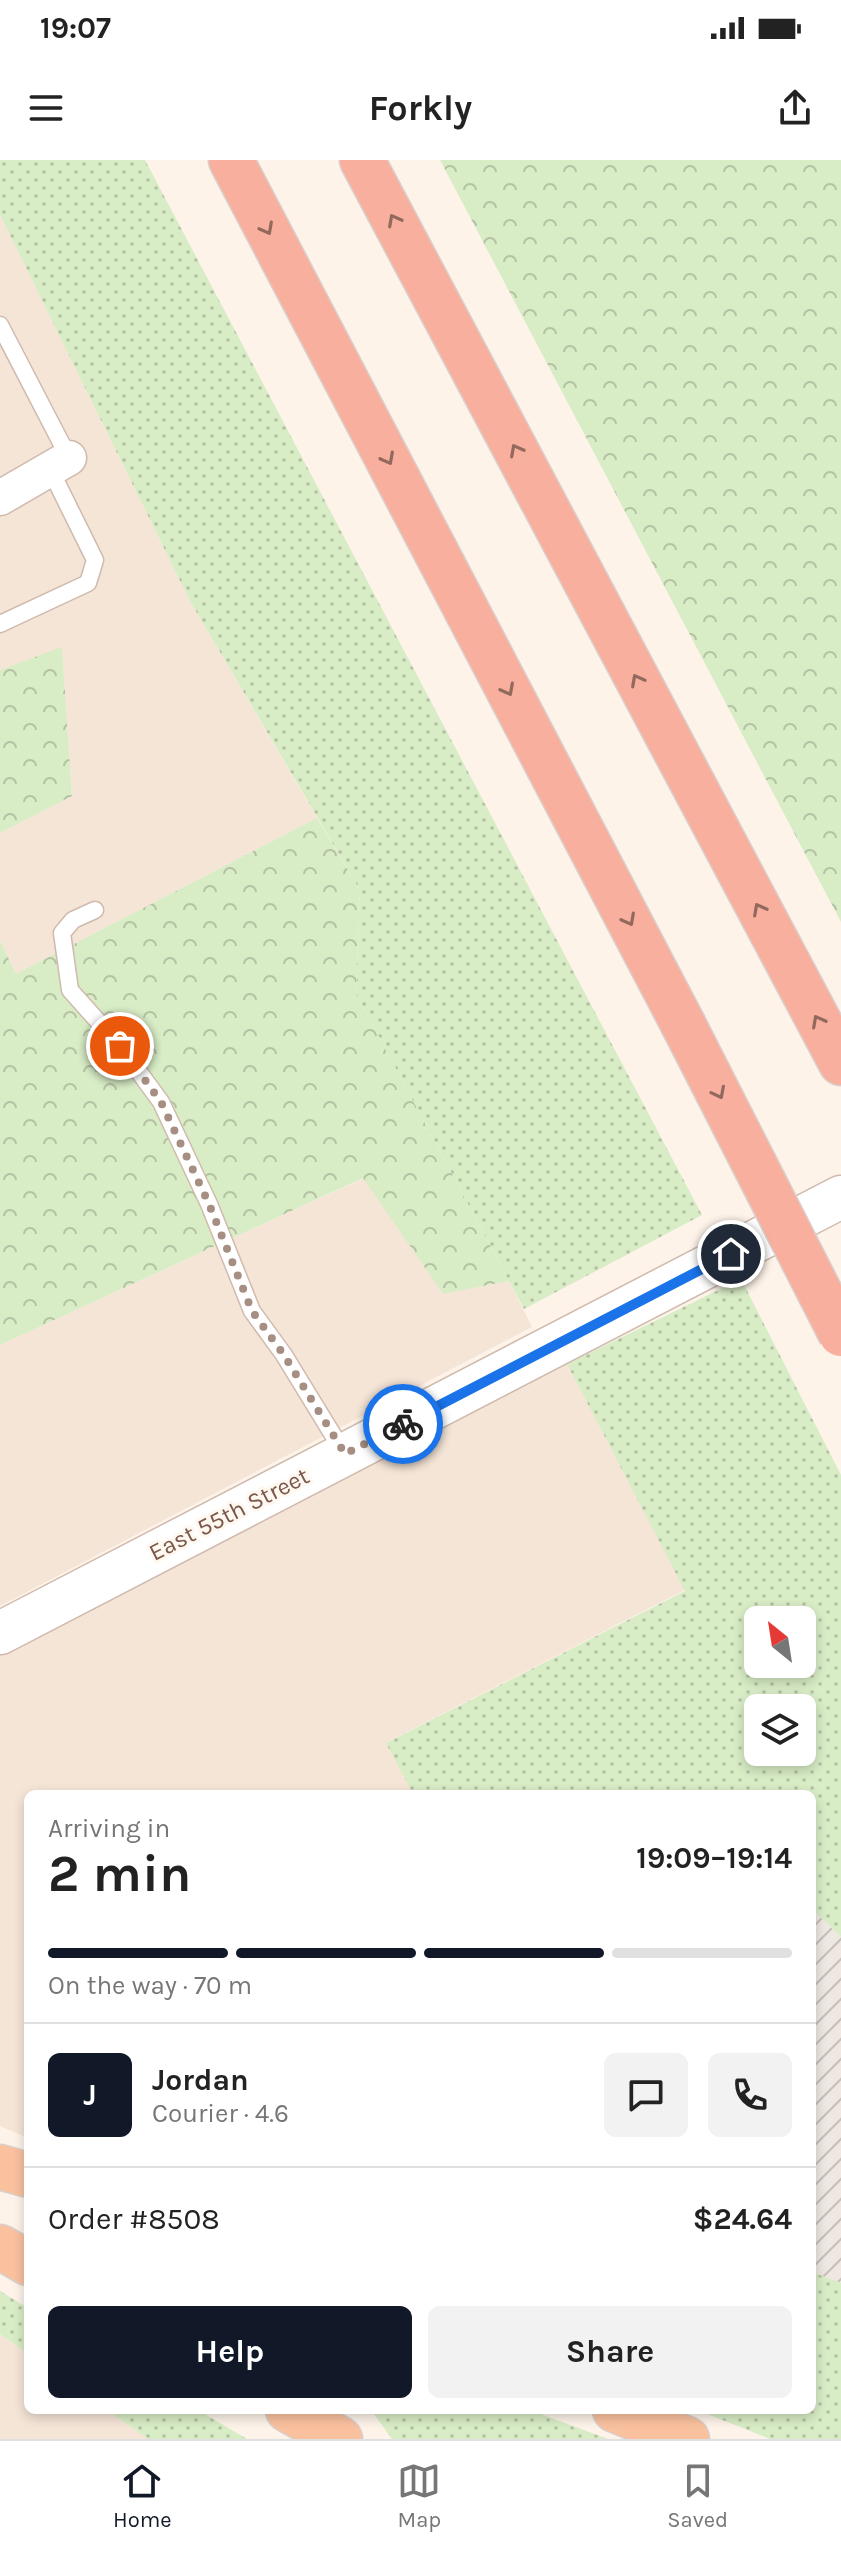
<!DOCTYPE html>
<html lang="en">
<head>
<meta charset="utf-8">
<style>
  :root { --surface:#fff; --page:#f2f2f2; --text:#222; --muted:#767676; --line:#e0e0e0; --accent:#111827 }
  body { margin:0; font-family:Karla,sans-serif; background:var(--page); color:var(--text); height:100vh; display:flex; flex-direction:column; font-size:30px; white-space:nowrap }
  * { box-sizing:border-box; margin:0 }
  p { font-size:26px; color:var(--muted) }
  .icon { flex:none; width:44px; height:44px; fill:none; stroke:currentColor; stroke-width:2; stroke-linecap:round; stroke-linejoin:round }
  .map { position:relative; flex:1; overflow:hidden }
  .panel { position:absolute; left:24px; top:1630px; width:792px; height:624px; display:flex; flex-direction:column; background:var(--surface); border-radius:12px; box-shadow:0 4px 12px #0003 }
  .panel>* { flex:none }
  .needle { width:52px; rotate:330deg }
  .controls { position:absolute; left:744px; top:1446px; display:grid; gap:16px }
  .controls a { display:grid; place-items:center; width:72px; height:72px; border-radius:12px; background:var(--surface); box-shadow:0 4px 12px #0003; font-size:40px }
  .pin { position:absolute; display:grid; place-items:center; width:68px; height:68px; color:#fff; margin:-34px; border:4px solid #fff; border-radius:50%; box-shadow:0 2px 8px #0007 }
  .courier { position:absolute; display:grid; place-items:center; width:80px; height:80px; margin:-40px; border:6px solid #1a73e8; border-radius:50%; background:#fff; color:#222; box-shadow:0 2px 10px #0007 }
  .summary em { font-style:normal; font-weight:700 }
  .summary div { display:flex; flex-direction:column-reverse }
  .summary { display:flex; align-items:center; justify-content:space-between; height:136px; padding:0 24px }
  h1 { font-size:52px; font-weight:700; line-height:60px }
  .bar { display:grid; grid-template-columns:repeat(4,1fr); gap:12px 8px; align-content:center; height:96px; padding:0 24px }
  .bar i { height:10px; border-radius:6px; background:var(--line) }
  .bar .current { background:var(--accent) }
  .bar p { grid-column:span 4 }
  .line { display:flex; align-items:center; gap:20px; padding:0 24px; border-top:2px solid var(--line) }
  .line div { flex:1 }
  .round { display:grid; place-items:center; flex:none; width:84px; height:84px; border-radius:12px; background:var(--page) }
  .action { display:flex; gap:16px; margin-top:auto; padding:16px 24px }
  .action a { flex:1; height:92px; border-radius:12px; background:var(--accent); color:#fff; font-size:32px; font-weight:700; line-height:92px; text-align:center }
  .action a+a { background:var(--page); color:var(--text) }
  .status { display:flex; justify-content:space-between; align-items:center; height:56px; padding:0 40px; background:var(--surface); direction:ltr }
  .status svg { height:22px; fill:currentColor }
  header { display:flex; justify-content:space-between; align-items:center; height:104px; padding:0 24px; background:var(--surface); font-size:36px; font-weight:700 }
  .dock { display:flex; justify-content:space-around; align-items:center; height:112px; border-top:2px solid var(--line); background:var(--surface); font-size:22px; color:var(--muted) }
  .dock a { display:grid; justify-items:center; gap:4px }
  .dock .current { color:var(--accent) }
  .map>svg:first-child { display:block }
  .residential { fill:#f5e5d7 }
  .industrial { fill:url(#industrial-furrows) }
  .grass { fill:url(#grass-dots); fill-rule:evenodd }
  .forest { fill:url(#forest-crowns) }
  .lines { fill:none; stroke-linecap:round; stroke-linejoin:round }
  .service-casing { stroke:#d0baad; stroke-width:19 }
  .minor-casing { stroke:#d0baad; stroke-width:37 }
  .tertiary-casing { stroke:#d0baad; stroke-width:45 }
  .trunk-casing { stroke:#d9d0cd; stroke-width:47 }
  .motorway-casing { stroke:#d9d0cd; stroke-width:47 }
  .service { stroke:#fff; stroke-width:16 }
  .minor { stroke:#fff; stroke-width:34 }
  .tertiary { stroke:#fff; stroke-width:42 }
  .trunk { stroke:#fac19f; stroke-width:44 }
  .motorway { stroke:#f8af9e; stroke-width:44 }
  .motorway-bridge-casing { stroke:#d9d0cd; stroke-width:47; stroke-linecap:butt }
  .motorway-bridge { stroke:#f8af9e; stroke-width:44 }
  .oneway { stroke:#92695c }
  .done { stroke:#a78e82; stroke-width:8; stroke-dasharray:0 14.4 }
  .route { stroke:#1a73e8; stroke-width:10 }
  .labels { text-anchor:middle; stroke-width:6; stroke-linejoin:round; paint-order:stroke }
  .street-label { font-size:24px; fill:#79584b; stroke:#fff8f0 }
</style>
</head>
<body>
<div class="status"><b>19:07</b><svg viewBox="0 0 49 12"><path d="M0 12V9h3v3zM5 12V6h3v6zM10 12V3h3v9zM15 12V0h3v12zM26 1h20v11H26zM47 4h2v5h-2z"/></svg></div>
<header><svg class="icon" aria-label="menu" viewBox="0 0 24 24"><path d="M4 6h16M4 12h16M4 18h16"/></svg>Forkly<svg class="icon" aria-label="share" viewBox="0 0 24 24"><path d="M12 15V3M7 8l5-5 5 5M5 13v7h14v-7"/></svg></header>
<div class="map">
<svg width="841" height="2279" viewBox="0 0 841 2279">
  <defs>
    <pattern id="industrial-furrows" width="10" height="10" patternUnits="userSpaceOnUse" patternTransform="scale(2)"><rect width="10" height="10" fill="#eee7e2"/><path d="M-1 1l2-2M0 10L10 0M9 11l2-2" fill="none" stroke="#c6beb9"/></pattern>
    <pattern id="grass-dots" width="8" height="8" patternUnits="userSpaceOnUse" patternTransform="scale(2)"><rect width="8" height="8" fill="#d8ecc6"/><path d="M2 2h.1M6 6h.1" fill="none" stroke="#b4c2a3" stroke-width="1.8" stroke-linecap="round"/></pattern>
    <pattern id="forest-crowns" width="20" height="18" patternUnits="userSpaceOnUse" patternTransform="scale(2)"><rect width="20" height="18" fill="#d8ecc6"/><path d="M2 6a3 3 0 1 1 6 0M12 15a3 3 0 1 1 6 0" fill="none" stroke="#b4c2a3"/></pattern>
  </defs>
  <rect width="100%" height="100%" fill="#fdf3e9"/>
  <path class="residential" d="M0 55 190 441 317 658 16 814 0 780V673L72 636 62 488 0 510Z
    M364 1018 443 1134 509 1121 532 1167 0 1446V1185Z
    M567 1204 685 1430 387 1582 413 1634H28V1978L0 1966V1492Z
    M0 2174 28 2194V2250H107L148 2279H0Z"/>
  <path class="industrial" d="M812 1749 841 1777V2123L812 2112Z"/>
  <path class="grass" d="M0 0H145L702 1055 524 1149 356 834 360 730 190 441 0 55Z
    M741 1119 841 1315V1777L812 1749V1634H413L386 1583 685 1431 567 1204ZM758 1460H802V1504H758ZM758 1548H802V1592H758Z
    M812 2112 841 2123V2279H770L697 2250H812Z
    M0 2131 28 2148V2194L0 2174Z
    M107 2250H198L247 2279H148Z
    M371 2250H530L608 2279H392Z"/>
  <path class="forest" d="M440 0H841V762Z
    M62 487 72 636 0 673V510Z
    M317 658 360 730 356 834 509 1121 443 1134 363 1018 0 1185V780L16 814Z"/>
  <g class="lines">
    <defs>
      <path id="service" d="M0 165 69 298
        M0 464 88 423 95 400 50 309
        M95 750 73 760 62 773 70 830 120 886 161 942 209 1044 252 1151 284 1195 344 1293"/>
      <path id="minor" d="M0 338 69 298"/>
      <path id="tertiary" d="M0 1473 841 1037"/>
      <path id="trunk" d="M0 2007 28 2015
        M0 2087 28 2103
        M288 2250 340 2279
        M615 2250 687 2279"/>
      <path id="motorway" d="M231 0 683 864
        M362 0 841 903"/>
    </defs>
    <use href="#service" class="service-casing"/>
    <use href="#minor" class="minor-casing"/>
    <use href="#tertiary" class="tertiary-casing"/>
    <use href="#trunk" class="trunk-casing"/>
    <use href="#motorway" class="motorway-casing"/>
    <use href="#service" class="service"/>
    <use href="#minor" class="minor"/>
    <use href="#tertiary" class="tertiary"/>
    <use href="#trunk" class="trunk"/>
    <use href="#motorway" class="motorway"/>
    <defs>
      <path id="motorway-bridge" d="M683 864 841 1174"/>
    </defs>
    <use href="#motorway-bridge" class="motorway-bridge-casing"/>
    <use href="#motorway-bridge" class="motorway-bridge"/>
  </g>
  <defs><path id="oneway-chevron" d="M-2-3.5L2.5 0L-2 3.5" fill="none" stroke-width="1.6" stroke-linecap="round" stroke-linejoin="round" transform="scale(2)"/></defs>
  <g class="oneway">
    <use href="#oneway-chevron" transform="translate(394 60) rotate(-118)"/>
    <use href="#oneway-chevron" transform="translate(267 69) rotate(62)"/>
    <use href="#oneway-chevron" transform="translate(516 290) rotate(-118)"/>
    <use href="#oneway-chevron" transform="translate(388 299) rotate(62)"/>
    <use href="#oneway-chevron" transform="translate(637 520) rotate(-118)"/>
    <use href="#oneway-chevron" transform="translate(508 530) rotate(62)"/>
    <use href="#oneway-chevron" transform="translate(759 749) rotate(-118)"/>
    <use href="#oneway-chevron" transform="translate(629 760) rotate(62)"/>
    <use href="#oneway-chevron" transform="translate(818 861) rotate(-118)"/>
    <use href="#oneway-chevron" transform="translate(719 933) rotate(63)"/>
  </g>
  <g class="lines">
    <path class="done" d="M120 886 161 942 209 1044 252 1151 284 1195 345 1294 403 1264"/>
    <path class="route" d="M403 1264 731 1094"/>
  </g>
  <g class="labels">
    <g class="street-label">
      <text transform="translate(229 1354) rotate(-27)" y="8">East 55th Street</text>
    </g>
  </g>
</svg>
<div class="controls">
<a><svg class="needle" viewBox="-14 -14 28 28"><path d="M0-13l5 13h-10z" fill="#e53935"/><path d="M0 13l5-13h-10z" fill="#767676"/></svg></a>
<a><svg class="icon" aria-label="layers" viewBox="0 0 24 24"><path d="M12 4l9 5-9 5-9-5zM3 14l9 5 9-5"/></svg></a>
</div>
<div class="pin" style="left:120px;top:886px;background:#ea580c"><svg class="icon" aria-label="bag" viewBox="0 0 24 24"><path d="M5 8h14l-1 12H6zM9 8a3 3 0 0 1 6 0"/></svg></div>
<div class="pin" style="left:731px;top:1094px;background:#1f2937"><svg class="icon" aria-label="home" viewBox="0 0 24 24"><path d="M3 11l9-7 9 7M6 9v11h12V9"/></svg></div>
<div class="courier" style="left:403px;top:1264px"><svg class="icon" aria-label="bike" viewBox="0 0 24 24"><circle cx="6" cy="16" r="4"/><circle cx="18" cy="16" r="4"/><path d="M6 16l4-8h5l3 8M10 8l3 8H6M13 5h3"/></svg></div>
<section class="panel">
<div class="summary"><div><h1>2 min</h1><p>Arriving in</p></div><em>19:09–19:14</em></div>
<div class="bar"><i class="current"></i><i class="current"></i><i class="current"></i><i></i><p>On the way · 70 m</p></div>
<div class="line" style="height:144px"><b class="round" style="background:var(--accent);color:#fff">J</b><div><b>Jordan</b><p>Courier · 4.6</p></div><a class="round"><svg class="icon" aria-label="chat" viewBox="0 0 24 24"><path d="M4 5h16v11H9l-5 4z"/></svg></a><a class="round"><svg class="icon" aria-label="phone" viewBox="0 0 24 24"><path d="M5 4h4l2 5-3 2q2 4 5 5l2-3 5 2v4C11 20 4 13 5 4z"/></svg></a></div>
<div class="line" style="height:104px"><div>Order #8508</div><b>$24.64</b></div>
<div class="action"><a>Help</a><a>Share</a></div>
</section>
</div>
<nav class="dock">
<a class="current"><svg class="icon" aria-label="home" viewBox="0 0 24 24"><path d="M3 11l9-7 9 7M6 9v11h12V9"/></svg>Home</a>
<a><svg class="icon" aria-label="map" viewBox="0 0 24 24"><path d="M3 6l6-2 6 2 6-2v14l-6 2-6-2-6 2zM9 4v14M15 6v14"/></svg>Map</a>
<a><svg class="icon" aria-label="saved" viewBox="0 0 24 24"><path d="M7 4h10v16l-5-4-5 4z"/></svg>Saved</a>
</nav>
</body>
</html>
